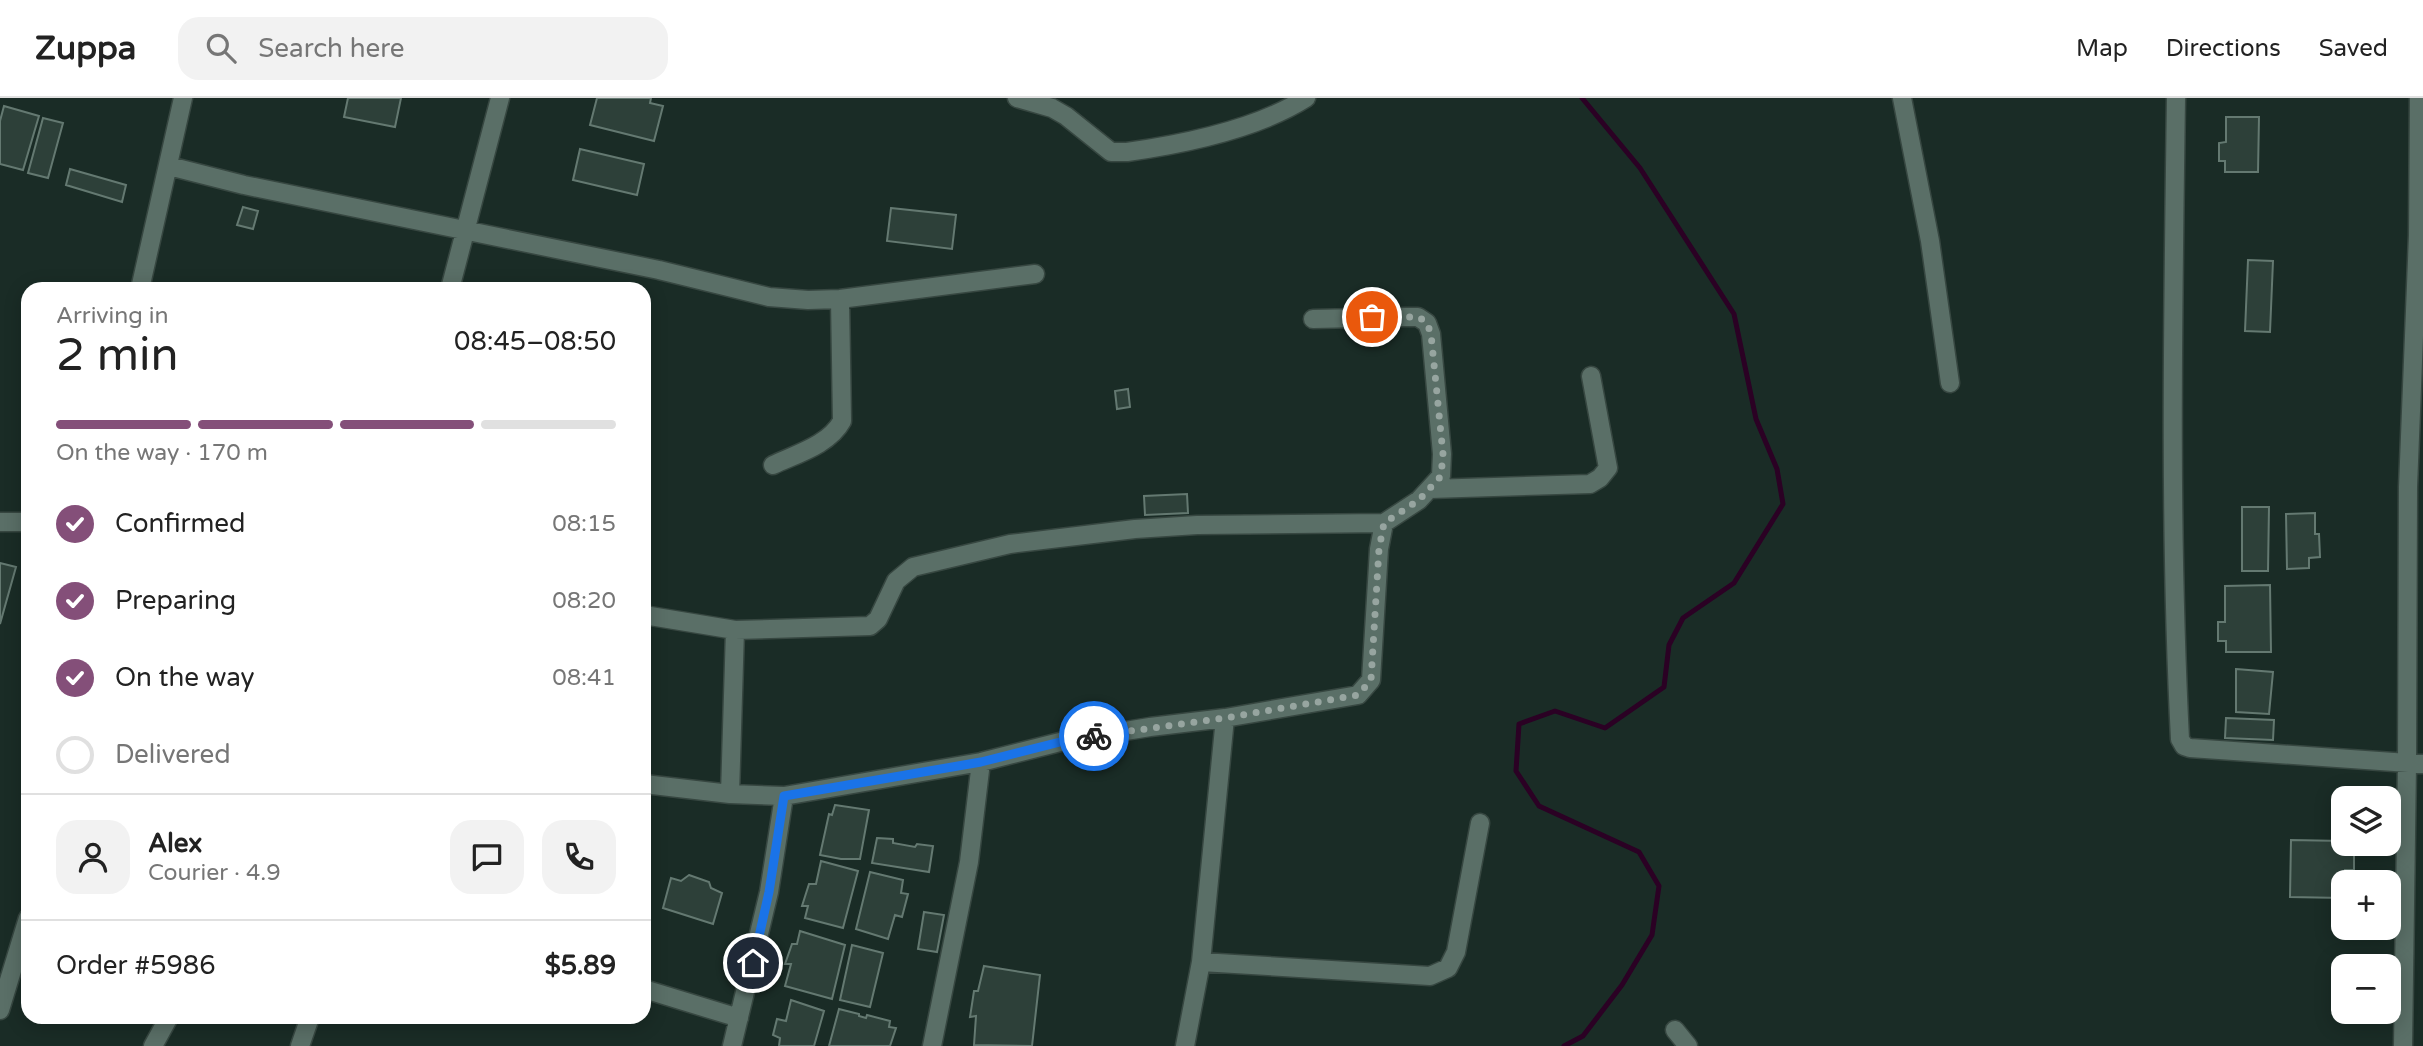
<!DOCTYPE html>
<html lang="en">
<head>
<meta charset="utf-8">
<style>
  :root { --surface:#fff; --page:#f2f2f2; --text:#222; --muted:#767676; --line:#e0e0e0; --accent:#844f79 }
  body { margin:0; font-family:"Varela Round",sans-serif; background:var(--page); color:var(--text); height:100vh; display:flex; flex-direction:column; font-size:26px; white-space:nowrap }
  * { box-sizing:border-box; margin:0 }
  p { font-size:23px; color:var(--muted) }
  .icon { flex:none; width:38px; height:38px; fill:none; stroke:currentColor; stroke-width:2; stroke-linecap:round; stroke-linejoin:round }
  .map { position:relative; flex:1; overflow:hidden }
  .panel { position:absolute; left:21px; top:184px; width:630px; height:742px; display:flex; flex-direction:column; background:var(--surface); border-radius:21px; box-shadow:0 4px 18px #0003 }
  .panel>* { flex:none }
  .controls { position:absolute; left:2331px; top:688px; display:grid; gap:14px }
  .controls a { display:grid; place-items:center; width:70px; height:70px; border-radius:14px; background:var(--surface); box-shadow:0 4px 18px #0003; font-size:35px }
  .pin { position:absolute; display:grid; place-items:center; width:60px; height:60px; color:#fff; margin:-30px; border:4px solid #fff; border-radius:50%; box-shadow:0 2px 7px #0007 }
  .courier { position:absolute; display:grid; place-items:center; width:70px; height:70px; margin:-35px; border:5px solid #1a73e8; border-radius:50%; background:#fff; color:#222; box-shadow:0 2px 9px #0007 }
  .headline em { font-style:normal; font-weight:600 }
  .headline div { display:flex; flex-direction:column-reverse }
  .headline { display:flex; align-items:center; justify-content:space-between; height:119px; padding:0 35px }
  h1 { font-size:46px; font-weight:600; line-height:52px }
  .bar { display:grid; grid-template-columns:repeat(4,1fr); gap:10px 7px; align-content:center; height:84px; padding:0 35px }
  .bar i { height:9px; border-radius:5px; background:var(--line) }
  .bar .current { background:var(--accent) }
  .bar p { grid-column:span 4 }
  .line { display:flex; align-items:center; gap:18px; padding:0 35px; border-top:2px solid var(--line) }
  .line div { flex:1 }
  .round { display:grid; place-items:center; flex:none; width:74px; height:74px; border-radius:21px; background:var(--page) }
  ol { padding:0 35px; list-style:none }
  li { display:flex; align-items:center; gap:21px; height:77px }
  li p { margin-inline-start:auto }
  li .icon { padding:7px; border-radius:50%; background:var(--accent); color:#fff; stroke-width:4 }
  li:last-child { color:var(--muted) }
  li i { width:38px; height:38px; border:4px solid var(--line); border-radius:50% }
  header { display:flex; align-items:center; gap:42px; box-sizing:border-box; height:98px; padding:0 35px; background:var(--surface); border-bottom:2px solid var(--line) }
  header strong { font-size:33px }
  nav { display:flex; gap:38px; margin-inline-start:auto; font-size:24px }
  .search { width:490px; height:63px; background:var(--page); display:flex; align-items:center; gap:18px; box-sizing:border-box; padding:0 24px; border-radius:21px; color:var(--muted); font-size:26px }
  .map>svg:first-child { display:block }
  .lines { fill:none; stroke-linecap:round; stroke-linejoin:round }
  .stream { stroke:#2b0124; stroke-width:5 }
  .building { fill:#2d4039; stroke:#647971; stroke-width:2 }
  .minor-casing { stroke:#374741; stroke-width:21 }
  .minor { stroke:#5a6f67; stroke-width:18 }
  .done { stroke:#97a5a0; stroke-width:7; stroke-dasharray:0 12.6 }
  .route { stroke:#1a73e8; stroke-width:9 }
</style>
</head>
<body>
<header>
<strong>Zuppa</strong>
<div class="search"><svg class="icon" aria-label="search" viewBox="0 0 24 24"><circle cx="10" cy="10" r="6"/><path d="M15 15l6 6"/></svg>Search here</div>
<nav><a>Map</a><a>Directions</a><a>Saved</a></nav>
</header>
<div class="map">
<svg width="2423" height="948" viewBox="0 0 2423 948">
  <rect width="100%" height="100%" fill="#1a2c26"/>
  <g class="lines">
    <path class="stream" d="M1564 948 1583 938 1622 887 1652 837 1659 788 1639 754 1539 708 1516 673 1519 626 1555 613 1605 630 1664 589 1669 547 1683 520 1734 485 1783 406 1777 371 1756 321 1734 216 1640 70 1582 0"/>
  </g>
  <path class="building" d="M348 0H401L395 29 344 19Z
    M597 0H651L650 5 663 8 654 43 590 27Z
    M4 8 39 18 23 72 0 66V23Z
    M2226 19H2259L2258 74H2225V63H2219V45L2226 44Z
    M43 20 63 25 48 80 28 75Z
    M580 51 644 66 637 97 573 82Z
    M70 71 126 87 122 104 66 87Z
    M243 109 258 113 253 131 237 127Z
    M891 110 956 117 952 151 887 143Z
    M2248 162 2273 163 2270 234 2245 233Z
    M1128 291 1130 309 1117 311 1115 293Z
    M1187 396 1188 415 1145 417 1144 398Z
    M2242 409H2269L2268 473H2242Z
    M2315 415V436H2319L2320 459 2309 460V470L2287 471 2286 416Z
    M0 465 16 469 0 526Z
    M2270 487 2271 554H2226V543H2218V524H2225V488Z
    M2236 571 2273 574 2269 616 2236 614Z
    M2226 620 2274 622 2273 642 2225 640Z
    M835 707 869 712 860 761H841L820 757 829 716 832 717Z
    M877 740 893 741V745L915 749 917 746 933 748 929 774 872 765Z
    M2291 742 2343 743V746H2354V772H2345L2343 800 2290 799Z
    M821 763 858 773 843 830 805 820 808 808H802L809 786H816Z
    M870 774 903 782 901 795 908 796 902 819 895 817 888 841 856 831Z
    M689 777 709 784 711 790 722 795 713 826 663 810 671 780 681 783Z
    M924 814 944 817 937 854 918 851Z
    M800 833 845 847 832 901 785 888 791 866H785L792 846H797Z
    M852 847 883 855 870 909 840 902Z
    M984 868 1040 877 1032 948 974 947 976 918 970 919 974 893H978Z
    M791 902 824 913 814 948H779L780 940 773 937 777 921 786 923Z
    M839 911 859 916V918L866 920 867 917 890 923 889 929 896 930 890 948H829Z"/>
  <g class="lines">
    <defs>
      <path id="minor" d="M1017 0 1052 10 1066 18 1111 54H1127C1184 46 1257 31 1306 0
        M1902 0 1930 143 1950 285
        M2176 0C2173 214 2169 428 2180 641L2184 648 2190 650 2423 666
        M169 68 244 87 659 172 769 199 808 202 840 201 1035 176
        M140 191 183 0
        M450 191 500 0
        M773 367C796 356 829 347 842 323L840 201
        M1430 391 1590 386 1600 380 1608 370 1591 278
        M0 424H28
        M644 517 735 532 870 528 878 521 896 483 913 469 1010 446 1135 431 1197 427 1384 425 1419 402 1441 378 1442 356 1431 236 1427 225 1418 219H1405L1313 221
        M644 686 730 696 784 698 981 664 1064 643 1150 629 1225 620 1358 597 1371 582 1379 451 1384 425
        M730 696 735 532
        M1201 864 1430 878 1448 870 1456 854 1480 725
        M644 891 739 920
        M0 912 28 820
        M1675 932 1688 948
        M153 948 169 919
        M300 948 310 919
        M732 948 769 794 784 698
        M932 948 969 764 981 664
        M1185 948 1201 864 1225 620
        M2403 948 2407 666 2408 389 2418 137 2419 0"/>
    </defs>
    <use href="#minor" class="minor-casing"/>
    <use href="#minor" class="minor"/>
  </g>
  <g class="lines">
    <path class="done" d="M1094 638 1225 620 1358 597 1371 582 1379 451 1384 425 1419 402 1441 378 1443 356 1431 236 1427 225 1419 219H1372"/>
    <path class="route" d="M753 865 769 794 784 698 981 664 1064 643 1094 638"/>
  </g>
</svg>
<div class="controls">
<a><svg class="icon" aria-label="layers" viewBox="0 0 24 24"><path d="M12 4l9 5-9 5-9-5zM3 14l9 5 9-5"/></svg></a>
<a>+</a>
<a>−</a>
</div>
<div class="pin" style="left:1372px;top:219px;background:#ea580c"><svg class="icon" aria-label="bag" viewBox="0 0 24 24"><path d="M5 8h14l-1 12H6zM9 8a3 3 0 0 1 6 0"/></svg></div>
<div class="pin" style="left:753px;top:865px;background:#1f2937"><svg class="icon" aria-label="home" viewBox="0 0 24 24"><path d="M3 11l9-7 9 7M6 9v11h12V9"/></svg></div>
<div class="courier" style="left:1094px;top:638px"><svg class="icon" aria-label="bike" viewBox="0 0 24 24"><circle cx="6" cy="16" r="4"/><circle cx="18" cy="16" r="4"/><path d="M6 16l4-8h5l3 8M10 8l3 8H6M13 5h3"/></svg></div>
<section class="panel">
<div class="headline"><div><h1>2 min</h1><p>Arriving in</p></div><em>08:45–08:50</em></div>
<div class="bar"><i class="current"></i><i class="current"></i><i class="current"></i><i></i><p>On the way · 170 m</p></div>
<ol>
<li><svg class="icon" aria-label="check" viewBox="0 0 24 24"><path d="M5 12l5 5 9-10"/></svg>Confirmed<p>08:15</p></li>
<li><svg class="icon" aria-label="check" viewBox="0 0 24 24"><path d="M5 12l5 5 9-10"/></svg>Preparing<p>08:20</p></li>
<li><svg class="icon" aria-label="check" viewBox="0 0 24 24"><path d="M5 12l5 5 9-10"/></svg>On the way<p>08:41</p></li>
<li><i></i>Delivered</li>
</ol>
<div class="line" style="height:126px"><a class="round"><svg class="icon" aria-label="person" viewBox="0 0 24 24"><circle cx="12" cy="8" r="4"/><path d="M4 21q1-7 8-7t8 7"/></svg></a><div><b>Alex</b><p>Courier · 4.9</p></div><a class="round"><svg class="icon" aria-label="chat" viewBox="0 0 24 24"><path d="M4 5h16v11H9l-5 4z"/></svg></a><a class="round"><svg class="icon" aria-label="phone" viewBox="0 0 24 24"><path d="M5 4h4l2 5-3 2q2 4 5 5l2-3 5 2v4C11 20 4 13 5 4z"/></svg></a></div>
<div class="line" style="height:91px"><div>Order #5986</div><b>$5.89</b></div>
</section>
</div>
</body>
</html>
